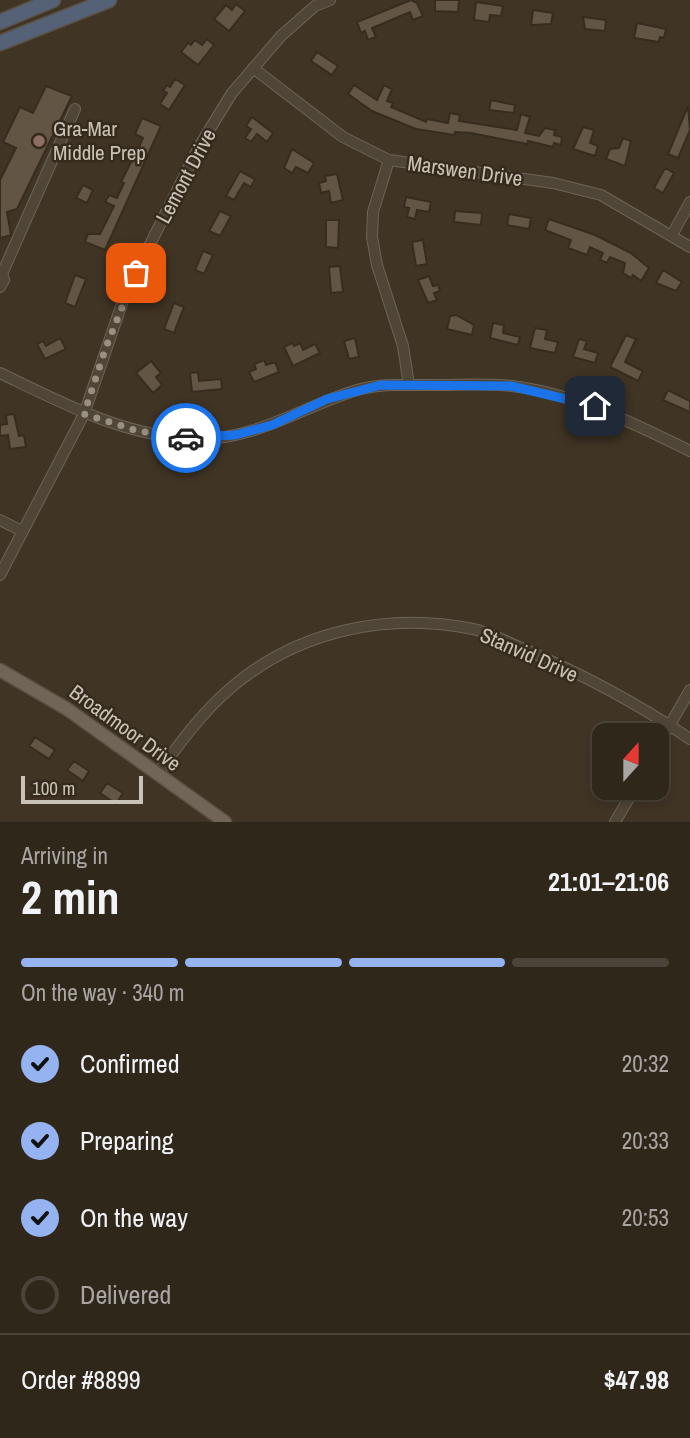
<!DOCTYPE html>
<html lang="en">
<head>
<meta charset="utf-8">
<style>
  :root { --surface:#30271b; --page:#3c3328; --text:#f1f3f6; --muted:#a8a5a3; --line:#4b443a; --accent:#95b2f1 }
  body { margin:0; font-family:"Archivo Narrow",sans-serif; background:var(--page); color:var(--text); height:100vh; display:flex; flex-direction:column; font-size:26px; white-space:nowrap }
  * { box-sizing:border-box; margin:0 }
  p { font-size:23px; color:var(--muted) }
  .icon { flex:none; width:38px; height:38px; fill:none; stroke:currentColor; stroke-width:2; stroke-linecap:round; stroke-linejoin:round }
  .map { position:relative; height:822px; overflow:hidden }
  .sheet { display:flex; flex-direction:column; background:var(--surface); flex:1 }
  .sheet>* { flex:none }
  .needle { width:46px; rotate:21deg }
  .controls { position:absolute; left:592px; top:723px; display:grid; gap:14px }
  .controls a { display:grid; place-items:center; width:77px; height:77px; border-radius:14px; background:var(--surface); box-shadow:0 4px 10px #0003,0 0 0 2px var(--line); font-size:35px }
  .scale { position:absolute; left:21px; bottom:18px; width:122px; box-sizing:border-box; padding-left:7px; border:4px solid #cac2b5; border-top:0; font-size:19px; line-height:24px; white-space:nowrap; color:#cac2b5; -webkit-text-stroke:5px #352b1d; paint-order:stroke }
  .pin { position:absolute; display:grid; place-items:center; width:60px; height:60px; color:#fff; margin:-30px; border-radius:14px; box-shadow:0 4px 10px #0006 }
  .courier { position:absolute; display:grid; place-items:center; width:70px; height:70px; margin:-35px; border:5px solid #1a73e8; border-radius:50%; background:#fff; color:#222; box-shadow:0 2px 9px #0007 }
  .headline em { font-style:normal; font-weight:700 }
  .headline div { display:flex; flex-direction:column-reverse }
  .headline { display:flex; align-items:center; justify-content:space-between; height:119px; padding:0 21px }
  h1 { font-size:46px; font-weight:700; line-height:52px }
  .bar { display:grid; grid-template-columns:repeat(4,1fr); gap:10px 7px; align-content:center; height:84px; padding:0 21px }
  .bar i { height:9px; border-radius:5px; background:var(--line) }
  .bar .current { background:var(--accent) }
  .bar p { grid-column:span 4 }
  .line { display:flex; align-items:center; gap:18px; padding:0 21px; border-top:2px solid var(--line) }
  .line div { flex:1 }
  ol { padding:0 21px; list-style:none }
  li { display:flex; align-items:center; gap:21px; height:77px }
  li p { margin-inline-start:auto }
  li .icon { padding:7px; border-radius:50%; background:var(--accent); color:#111; stroke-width:4 }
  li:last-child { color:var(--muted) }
  li i { width:38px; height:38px; border:4px solid var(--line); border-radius:50% }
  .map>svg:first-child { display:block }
  .building { fill:#625543; stroke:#372d1f; stroke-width:2 }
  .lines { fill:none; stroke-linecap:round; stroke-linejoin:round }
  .minor-casing { stroke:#6d6456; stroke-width:12 }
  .major-casing { stroke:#594f42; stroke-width:15 }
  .highway-casing { stroke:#5a5143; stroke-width:17 }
  .minor { stroke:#504638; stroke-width:10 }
  .major { stroke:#706556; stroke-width:12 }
  .highway { stroke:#556176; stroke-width:14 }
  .done { stroke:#9a9082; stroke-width:7; stroke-dasharray:0 12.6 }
  .route { stroke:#1a73e8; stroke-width:9 }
  .education-dot { fill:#8d6e63; stroke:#352b1d; stroke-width:2.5 }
  .labels { text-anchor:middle; stroke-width:5; stroke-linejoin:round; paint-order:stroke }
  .poi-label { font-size:21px; fill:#cac2b5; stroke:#352b1d; text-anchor:start }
  .street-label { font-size:21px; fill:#cac2b5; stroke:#352b1d }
</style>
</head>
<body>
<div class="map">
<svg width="690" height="822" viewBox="0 0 690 822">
  <rect width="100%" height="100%" fill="#403424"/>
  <path class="building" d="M411 0 417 3 423 16 413 20 410 12 372 28 376 37 368 40 365 31 361 33 357 22Z
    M435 0H459L458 12 435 11Z
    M476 2 503 6 501 16 490 15 489 22 474 20Z
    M236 4 245 11 229 31 214 19 226 5 232 10Z
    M533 10 553 13 551 24 531 25Z
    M583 17 606 20 605 31 585 29Z
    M637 23 666 29 664 38 660 37 659 42 634 38Z
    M207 39 214 45 198 65 181 52 188 43 191 45 195 40 202 45Z
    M317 52 338 66 332 75 311 61Z
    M175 79 185 85 169 110 160 104 167 93 163 91 167 85 170 87Z
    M354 85 377 100 384 85 392 89 387 101 393 103 391 107 426 122 427 119 448 123 450 113 460 115 459 121 517 130 521 114 530 117 525 133 539 136 545 128 555 130 554 135 562 137 561 145 554 143 553 147 528 141 527 144 471 133 455 132 454 135 416 129 372 111 348 94Z
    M46 86 72 96 17 209 7 212 11 235 0 238V180L16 148 3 142 20 107 33 113Z
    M491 100 515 105 514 113 489 110Z
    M688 106 690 130 678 158 668 154Z
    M252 117 273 133 267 142 257 134 251 142 245 138 251 129 246 126Z
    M142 118 161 126 105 250 85 242 88 234H100L114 206 105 202 109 195 117 198 124 183 121 182 132 160 128 158 131 151 136 154 143 138 135 134Z
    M583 127 594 130 590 143 598 146 595 156 573 149Z
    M623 138 631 141 625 166 606 159 610 149 619 148Z
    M292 149 314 163 308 173 296 167 292 173 284 168Z
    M665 168 674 173 663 193 654 188Z
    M240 171 255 179 251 187 244 183 234 200 226 196Z
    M337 174 343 200 331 203 329 191 321 193 319 183 326 181 325 176Z
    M83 185 93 190 87 203 76 198Z
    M406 197 431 202 429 212 417 210 415 219 407 217 409 208 404 207Z
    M220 211 231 216 220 236 209 231Z
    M455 211 482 213 481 225 454 222Z
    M509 214 531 218 529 229 507 225Z
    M549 219 595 235 631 253 649 268 641 281 633 275 631 278 623 273 625 263 610 257 607 263 600 260 603 253 590 247 587 255 568 248 571 240 545 230Z
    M326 220H339L338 248 326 247Z
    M423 240 427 264 416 266 412 242Z
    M203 251 213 255 204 274 195 270Z
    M340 266 343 292 331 293 329 267Z
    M663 270 682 282 676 291 656 283Z
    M75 275 86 279 75 307 65 303Z
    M429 276 433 286 438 285 440 291 434 293 437 300 428 303 418 280Z
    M174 303 184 307 174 333 164 329Z
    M456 315 474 325 472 335 447 329 450 316Z
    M493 323 504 325 503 333 520 337 518 345 490 338Z
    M535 328 547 330 545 339 558 342 555 353 530 348Z
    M626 335 636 339 625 362 643 371 638 381 610 367Z
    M60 338 66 349 45 359 37 344 43 341 46 346Z
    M355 338 359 357 349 359 344 341Z
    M579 339 587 341 584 349 598 353 595 363 573 357Z
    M292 343 294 346 300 343 303 350 315 344 320 353 293 366 284 347Z
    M264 360 266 365 275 362 279 372 254 382 249 372 256 369 254 364Z
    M151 361 161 373 156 377 162 385 153 393 136 373Z
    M198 372 199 381 221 379 222 389 192 392 190 373Z
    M668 390 690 401V412L663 400Z
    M14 414 19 436 24 435 26 447 10 449 8 435 0 436V425L7 424 6 415Z
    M35 737 55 750 49 759 29 746Z
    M74 761 89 771 83 781 67 770Z
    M107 783 123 793 116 804 100 793Z"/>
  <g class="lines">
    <defs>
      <path id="minor" d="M253 68 343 137 389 160 553 183 601 195 690 247
        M389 160 373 212 372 237 377 265 403 346 409 385
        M672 235 690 202
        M2 274 75 109
        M0 287 4 280 1 270
        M0 373C62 403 123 436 194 439 253 441 300 408 354 391 380 383 407 385 433 385 459 385 486 383 512 386 576 394 633 423 690 451
        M0 520 22 531
        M0 575 84 414 126 292 200 145 232 93 281 36 315 6 330 0
        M656 749 690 690
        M157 774C180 743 203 711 233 686 300 630 388 612 473 629 488 632 503 640 517 646 576 671 637 703 690 739
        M615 822 635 788"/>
      <path id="major" d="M0 670 67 709 225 822"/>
      <path id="highway" d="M0 22 53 0
        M0 43 109 0"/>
    </defs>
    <use href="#minor" class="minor-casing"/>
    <use href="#major" class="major-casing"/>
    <use href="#highway" class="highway-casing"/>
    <use href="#minor" class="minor"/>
    <use href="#major" class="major"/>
    <use href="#highway" class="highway"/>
  </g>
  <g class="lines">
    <path class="done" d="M136 273 106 347 84 414 138 431 186 438"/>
    <path class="route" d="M186 438 235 435 272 425 327 399 381 385 511 386 595 406"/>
  </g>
  <circle class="education-dot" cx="39" cy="141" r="7"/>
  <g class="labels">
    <g class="poi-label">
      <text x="53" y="136">Gra-Mar<tspan x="53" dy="24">Middle Prep</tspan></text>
    </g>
    <g class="street-label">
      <text transform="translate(465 171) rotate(8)" y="7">Marswen Drive</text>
      <text transform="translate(186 176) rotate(-62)" y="7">Lemont Drive</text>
      <text transform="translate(529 655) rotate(24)" y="7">Stanvid Drive</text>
      <text transform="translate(125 728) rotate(36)" y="7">Broadmoor Drive</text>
    </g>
  </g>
</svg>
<div class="controls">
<a><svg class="needle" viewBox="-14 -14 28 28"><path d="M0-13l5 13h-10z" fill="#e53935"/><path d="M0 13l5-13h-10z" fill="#a8a5a3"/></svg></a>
</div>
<div class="scale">100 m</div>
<div class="pin" style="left:136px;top:273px;background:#ea580c"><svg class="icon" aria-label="bag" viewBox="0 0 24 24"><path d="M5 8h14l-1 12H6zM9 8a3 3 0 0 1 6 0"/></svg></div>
<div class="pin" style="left:595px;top:406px;background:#1f2937"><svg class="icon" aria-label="home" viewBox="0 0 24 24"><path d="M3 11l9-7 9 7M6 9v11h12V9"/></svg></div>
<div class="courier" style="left:186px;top:438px"><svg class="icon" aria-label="car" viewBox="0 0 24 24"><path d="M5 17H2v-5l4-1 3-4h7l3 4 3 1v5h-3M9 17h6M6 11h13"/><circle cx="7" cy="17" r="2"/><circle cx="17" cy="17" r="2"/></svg></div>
</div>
<section class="sheet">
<div class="headline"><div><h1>2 min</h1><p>Arriving in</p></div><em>21:01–21:06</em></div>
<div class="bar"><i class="current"></i><i class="current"></i><i class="current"></i><i></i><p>On the way · 340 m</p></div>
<ol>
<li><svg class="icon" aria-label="check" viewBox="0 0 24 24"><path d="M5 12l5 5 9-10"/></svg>Confirmed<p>20:32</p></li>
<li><svg class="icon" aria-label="check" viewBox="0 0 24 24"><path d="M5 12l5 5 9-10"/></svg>Preparing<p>20:33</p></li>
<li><svg class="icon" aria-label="check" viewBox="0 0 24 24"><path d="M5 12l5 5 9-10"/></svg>On the way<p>20:53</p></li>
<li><i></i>Delivered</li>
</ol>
<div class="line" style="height:91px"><div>Order #8899</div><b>$47.98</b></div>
</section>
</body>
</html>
